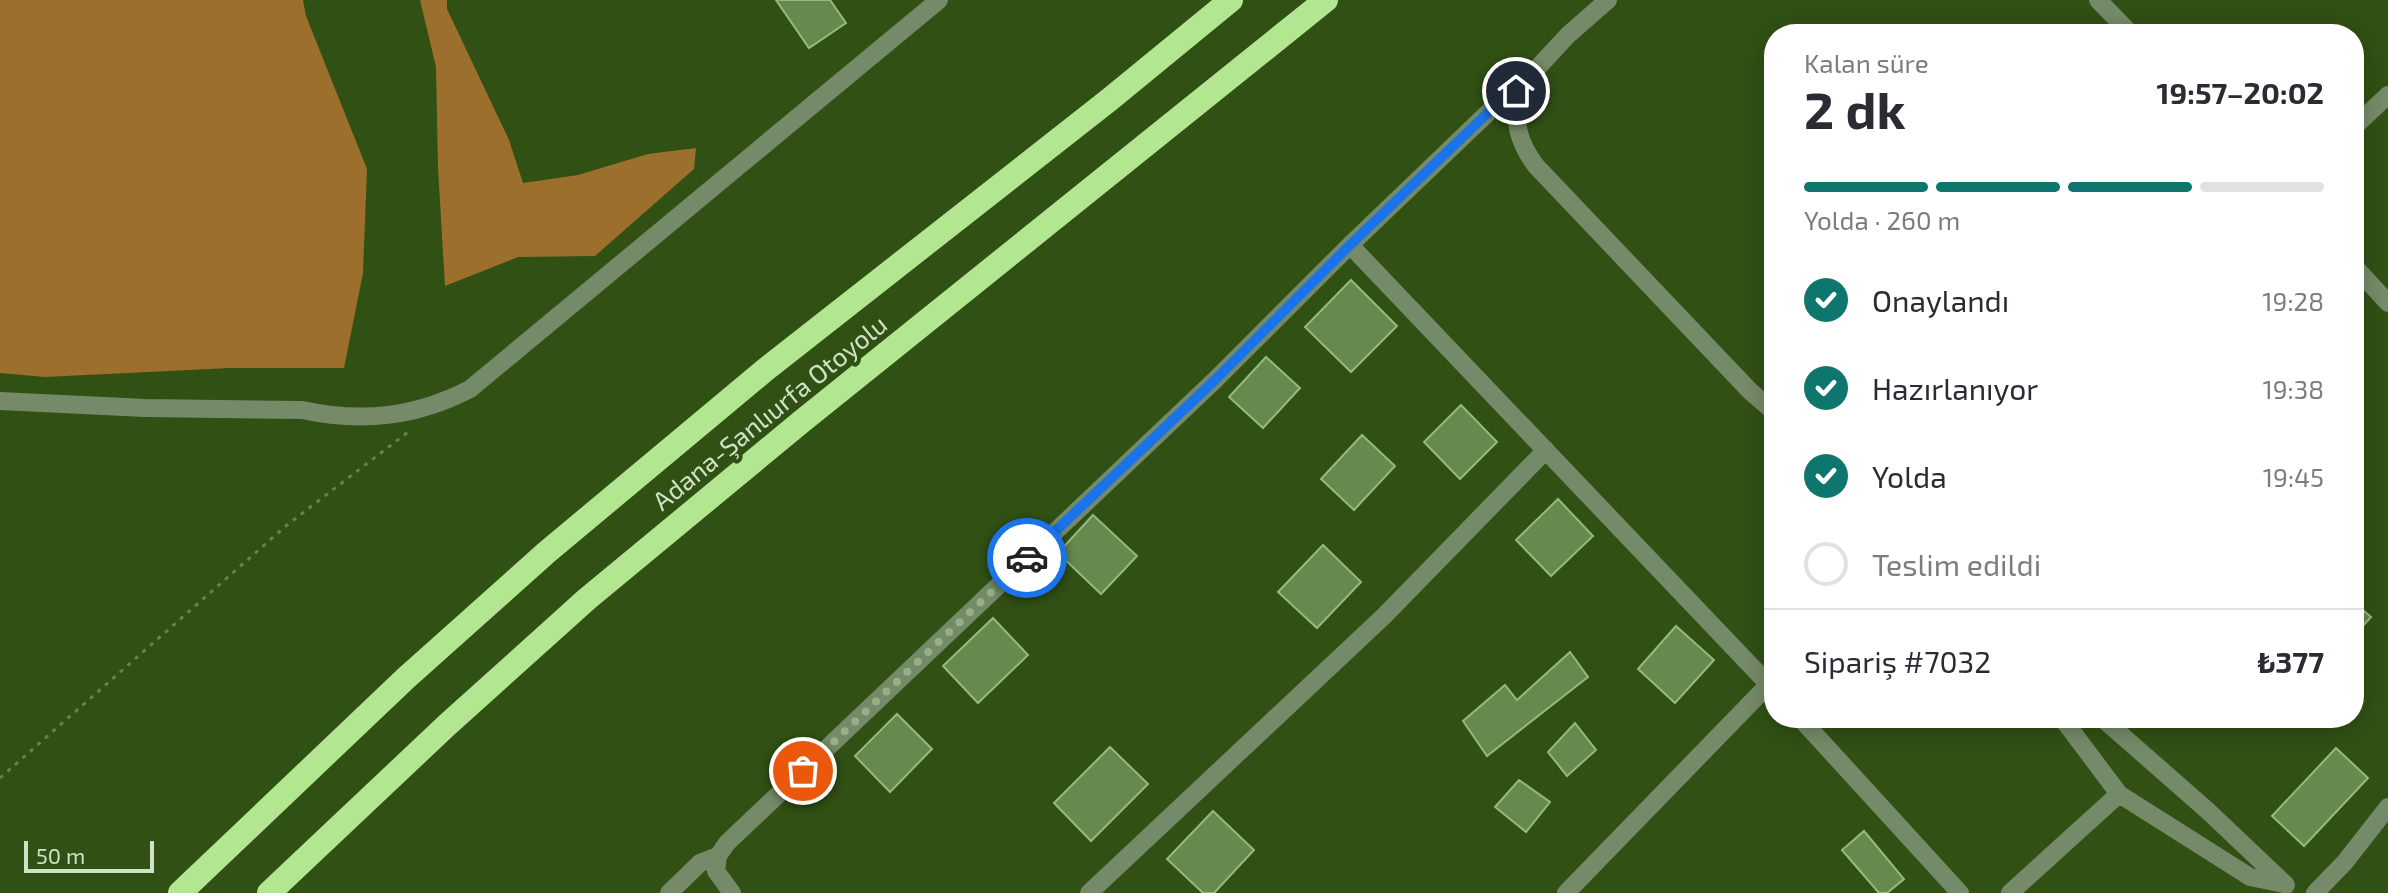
<!DOCTYPE html>
<html lang="tr">
<head>
<meta charset="utf-8">
<style>
  :root { --surface:#fff; --page:#f2f2f3; --text:#2b2b33; --muted:#7c7c81; --line:#e1e1e2; --accent:#0f766e }
  body { margin:0; font-family:"Exo 2",sans-serif; background:var(--page); color:var(--text); height:100vh; display:flex; flex-direction:column; font-size:30px; white-space:nowrap }
  * { box-sizing:border-box; margin:0 }
  p { font-size:26px; color:var(--muted) }
  .icon { flex:none; width:44px; height:44px; fill:none; stroke:currentColor; stroke-width:2; stroke-linecap:round; stroke-linejoin:round }
  .map { position:relative; flex:1; overflow:hidden }
  .sheet { position:absolute; left:1764px; top:24px; width:600px; height:704px; display:flex; flex-direction:column; background:var(--surface); border-radius:32px; box-shadow:0 4px 20px #0003 }
  .sheet>* { flex:none }
  .scale { position:absolute; left:24px; bottom:20px; width:130px; box-sizing:border-box; padding-left:8px; border:4px solid #cfe2c3; border-top:0; font-size:22px; line-height:28px; white-space:nowrap; color:#cfe2c3; -webkit-text-stroke:6px #305014; paint-order:stroke }
  .pin { position:absolute; display:grid; place-items:center; width:68px; height:68px; color:#fff; margin:-34px; border:4px solid #fff; border-radius:50%; box-shadow:0 2px 8px #0007 }
  .courier { position:absolute; display:grid; place-items:center; width:80px; height:80px; margin:-40px; border:6px solid #1a73e8; border-radius:50%; background:#fff; color:#222; box-shadow:0 2px 10px #0007 }
  .summary em { font-style:normal; font-weight:700 }
  .summary div { display:flex; flex-direction:column-reverse }
  .summary { display:flex; align-items:center; justify-content:space-between; height:136px; padding:0 40px }
  h1 { font-size:52px; font-weight:700; line-height:60px }
  .bar { display:grid; grid-template-columns:repeat(4,1fr); gap:12px 8px; align-content:center; height:96px; padding:0 40px }
  .bar i { height:10px; border-radius:6px; background:var(--line) }
  .bar .on { background:var(--accent) }
  .bar p { grid-column:span 4 }
  .line { display:flex; align-items:center; gap:20px; padding:0 40px; border-top:2px solid var(--line) }
  .line div { flex:1 }
  ol { padding:0 40px; list-style:none }
  li { display:flex; align-items:center; gap:24px; height:88px }
  li p { margin-inline-start:auto }
  li .icon { padding:8px; border-radius:50%; background:var(--accent); color:#fff; stroke-width:4 }
  li:last-child { color:var(--muted) }
  li i { width:44px; height:44px; border:4px solid var(--line); border-radius:50% }
  .map>svg:first-child { display:block }
  .forest { fill:#9c6f2d }
  .building { fill:#66894d; stroke:#95ba7c; stroke-width:2 }
  .lines { fill:none; stroke-linecap:round; stroke-linejoin:round }
  .path { stroke:#678251; stroke-width:3; stroke-dasharray:4 6; stroke-linecap:butt }
  .minor { stroke:#758a68; stroke-width:18 }
  .highway { stroke:#b3e690; stroke-width:24 }
  .done { stroke:#97af86; stroke-width:8; stroke-dasharray:0 14.4 }
  .route { stroke:#1a73e8; stroke-width:10 }
  .labels { text-anchor:middle; stroke-width:8; stroke-linejoin:round; paint-order:stroke }
  .street-label { font-size:26px; fill:#cfe2c3; stroke:#305014 }
</style>
</head>
<body>
<div class="map">
<svg width="2388" height="893" viewBox="0 0 2388 893">
  <rect width="100%" height="100%" fill="#305014"/>
  <path class="forest" d="M0 0H303L306 16 367 169 363 273 344 368H230L45 377 0 373Z
    M420 0H447V9L509 140 523 183 578 175 648 154 696 148 694 169 595 256 518 257 445 286 438 168 436 67Z"/>
  <path class="building" d="M776 0H830L846 23 809 48Z
    M1351 280 1397 326 1351 372 1305 327Z
    M1266 357 1300 388 1263 428 1229 397Z
    M1461 405 1497 442 1460 479 1424 442Z
    M1362 435 1395 466 1354 510 1321 479Z
    M1558 499 1593 536 1551 576 1516 540Z
    M1093 515 1137 556 1101 594 1058 553Z
    M1323 545 1361 582 1317 628 1278 592Z
    M2354 602 2371 617 2354 636Z
    M993 618 1028 655 978 703 943 666Z
    M1676 626 1714 660 1675 703 1638 669Z
    M1570 652 1588 677 1487 756 1463 721 1505 685 1517 700Z
    M897 714 932 749 890 792 855 756Z
    M1575 723 1596 750 1567 776 1548 752Z
    M1110 747 1148 784 1091 841 1054 803Z
    M2336 748 2368 778 2304 846 2272 816Z
    M1519 780 1550 802 1526 832 1495 807Z
    M1213 811 1254 850 1214 893H1203L1167 859Z
    M1864 831 1904 879 1887 893H1879L1842 850Z"/>
  <g class="lines">
    <path class="path" d="M0 778 287 525 412 429"/>
    <path class="minor" d="M1608 0 1568 35 1516 91C1516 124 1516 139 1536 166L1750 391 1774 412
      M2098 0 2131 34
      M2354 127 2388 95
      M1350 245 1774 690
      M2354 266 2388 303
      M0 401 145 408 302 410C362 423 416 417 470 389L939 0
      M1800 718 1960 893
      M2062 718 2119 794 2250 877 2284 884
      M2102 718 2208 811 2286 885
      M669 893 700 863 718 856
      M732 893 716 871 718 856 727 843 1215 380 1350 245 1497 104 1516 91
      M1089 893 1384 616 1546 450
      M1566 893 1774 679
      M2010 893 2119 794
      M2315 893 2345 862 2388 807"/>
    <path class="highway" d="M180 893 406 678 547 552 765 370 1109 100 1231 0
      M269 893 447 725 587 599 801 422 1326 0"/>
  </g>
  <g class="lines">
    <path class="done" d="M803 771 1027 558"/>
    <path class="route" d="M1027 558 1215 380 1350 245 1497 104 1516 91"/>
  </g>
  <g class="labels">
    <g class="street-label">
      <text transform="translate(770 413) rotate(-39)" y="9">Adana-Şanlıurfa Otoyolu</text>
    </g>
  </g>
</svg>
<div class="scale">50 m</div>
<div class="pin" style="left:803px;top:771px;background:#ea580c"><svg class="icon" aria-label="bag" viewBox="0 0 24 24"><path d="M5 8h14l-1 12H6zM9 8a3 3 0 0 1 6 0"/></svg></div>
<div class="pin" style="left:1516px;top:91px;background:#1f2937"><svg class="icon" aria-label="home" viewBox="0 0 24 24"><path d="M3 11l9-7 9 7M6 9v11h12V9"/></svg></div>
<div class="courier" style="left:1027px;top:558px"><svg class="icon" aria-label="car" viewBox="0 0 24 24"><path d="M5 17H2v-5l4-1 3-4h7l3 4 3 1v5h-3M9 17h6M6 11h13"/><circle cx="7" cy="17" r="2"/><circle cx="17" cy="17" r="2"/></svg></div>
<section class="sheet">
<div class="summary"><div><h1>2 dk</h1><p>Kalan süre</p></div><em>19:57–20:02</em></div>
<div class="bar"><i class="on"></i><i class="on"></i><i class="on"></i><i></i><p>Yolda · 260 m</p></div>
<ol>
<li><svg class="icon" aria-label="check" viewBox="0 0 24 24"><path d="M5 12l5 5 9-10"/></svg>Onaylandı<p>19:28</p></li>
<li><svg class="icon" aria-label="check" viewBox="0 0 24 24"><path d="M5 12l5 5 9-10"/></svg>Hazırlanıyor<p>19:38</p></li>
<li><svg class="icon" aria-label="check" viewBox="0 0 24 24"><path d="M5 12l5 5 9-10"/></svg>Yolda<p>19:45</p></li>
<li><i></i>Teslim edildi</li>
</ol>
<div class="line" style="height:104px"><div>Sipariş #7032</div><b>₺377</b></div>
</section>
</div>
</body>
</html>
